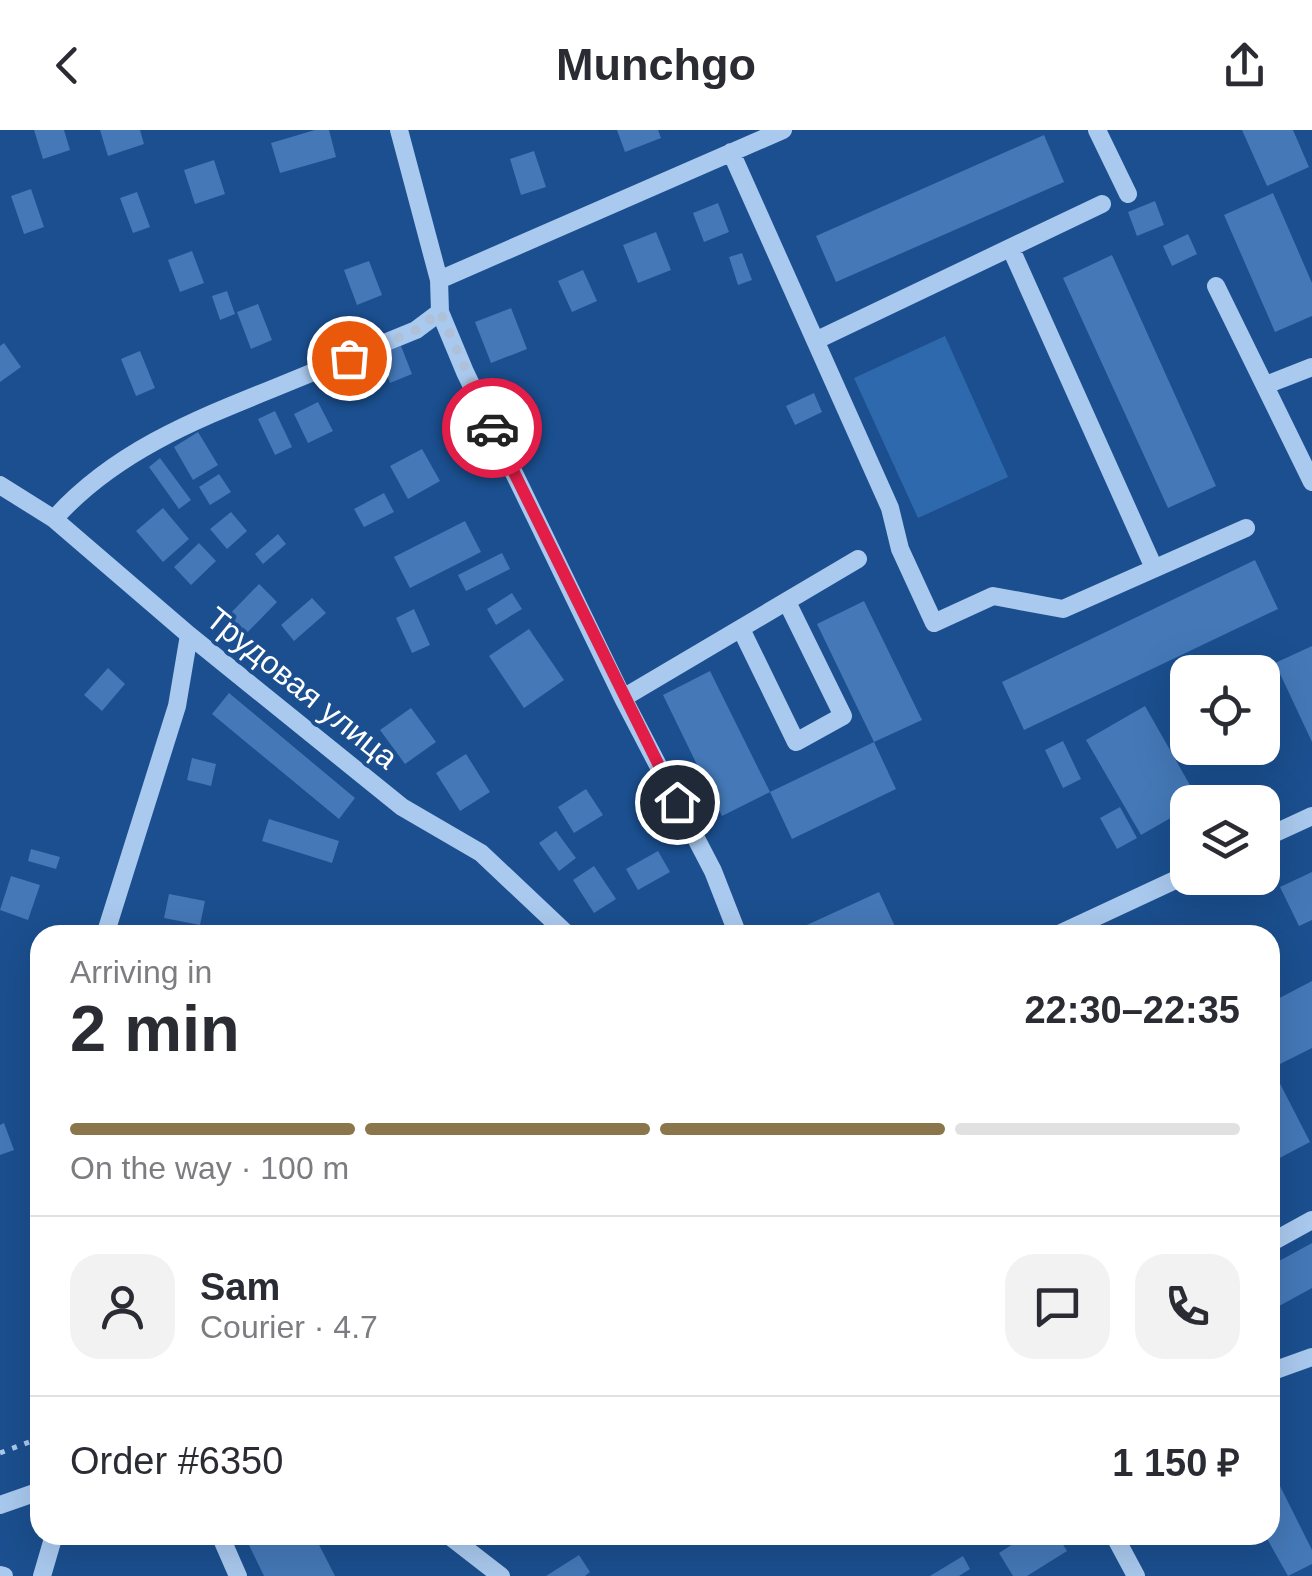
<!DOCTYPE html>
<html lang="en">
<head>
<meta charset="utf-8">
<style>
  :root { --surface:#fff; --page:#f2f2f3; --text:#2b2b33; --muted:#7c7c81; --line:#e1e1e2; --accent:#8a764a }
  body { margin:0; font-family:Arial,sans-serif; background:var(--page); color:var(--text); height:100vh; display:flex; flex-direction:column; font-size:38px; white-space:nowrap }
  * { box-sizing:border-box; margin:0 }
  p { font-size:32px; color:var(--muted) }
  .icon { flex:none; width:55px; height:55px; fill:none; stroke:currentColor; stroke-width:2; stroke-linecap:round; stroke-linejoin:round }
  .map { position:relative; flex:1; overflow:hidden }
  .sheet { position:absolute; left:30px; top:795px; width:1250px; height:620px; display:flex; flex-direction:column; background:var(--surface); border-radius:30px; box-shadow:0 10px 40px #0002 }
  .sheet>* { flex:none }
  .tools { position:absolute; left:1170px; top:525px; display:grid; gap:20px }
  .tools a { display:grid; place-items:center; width:110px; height:110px; border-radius:20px; background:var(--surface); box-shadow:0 10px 40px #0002; font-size:50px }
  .pin { position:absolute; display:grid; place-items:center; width:85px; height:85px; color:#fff; margin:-42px; border:5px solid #fff; border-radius:50%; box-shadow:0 2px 10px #0007 }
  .courier { position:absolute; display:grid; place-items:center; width:100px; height:100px; margin:-50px; border:8px solid #e11d48; border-radius:50%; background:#fff; color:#222; box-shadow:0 2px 12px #0007 }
  .summary em { font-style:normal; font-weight:700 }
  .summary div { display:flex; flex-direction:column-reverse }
  .summary { display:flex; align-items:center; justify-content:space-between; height:170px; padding:0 40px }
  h1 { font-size:65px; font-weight:700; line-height:75px }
  .bar { display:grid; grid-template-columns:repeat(4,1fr); gap:15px 10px; align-content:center; height:120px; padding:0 40px }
  .bar i { height:12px; border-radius:8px; background:var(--line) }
  .bar .current { background:var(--accent) }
  .bar p { grid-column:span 4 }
  .line { display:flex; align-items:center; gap:25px; padding:0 40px; border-top:2px solid var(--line) }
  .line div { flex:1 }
  .round { display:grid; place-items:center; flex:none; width:105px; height:105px; border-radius:30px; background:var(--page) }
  header { display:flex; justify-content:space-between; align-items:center; height:130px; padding:0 40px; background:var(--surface); font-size:45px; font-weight:700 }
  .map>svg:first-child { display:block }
  .green { fill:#2e69ad }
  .building { fill:#4478b7 }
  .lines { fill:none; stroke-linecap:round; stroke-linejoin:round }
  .path { stroke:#a9c9ee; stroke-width:5; stroke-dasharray:5 8; stroke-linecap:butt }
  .minor { stroke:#a9c9ee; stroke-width:18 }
  .done { stroke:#afc1d8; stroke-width:10; stroke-dasharray:0 18 }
  .route { stroke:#e11d48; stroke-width:12 }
  .labels { text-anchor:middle; stroke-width:8; stroke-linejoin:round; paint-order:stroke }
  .street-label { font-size:32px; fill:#fff; stroke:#1b4f8f }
</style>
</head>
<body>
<header><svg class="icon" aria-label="back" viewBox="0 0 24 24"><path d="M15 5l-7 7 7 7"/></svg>Munchgo<svg class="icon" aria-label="share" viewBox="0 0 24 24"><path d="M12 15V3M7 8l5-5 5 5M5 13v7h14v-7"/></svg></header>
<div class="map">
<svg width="1312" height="1446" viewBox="0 0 1312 1446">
  <rect width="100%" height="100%" fill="#1b4f8f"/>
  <path class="green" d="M945 206 1008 347 918 388 854 248Z"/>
  <path class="building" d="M34 0H64L70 20 43 29Z
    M100 0H140L144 14 108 26Z
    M315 0H329L336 27 280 43 271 13Z
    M617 0H658L661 8 625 22Z
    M1242 0H1293L1309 37 1267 56Z
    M1044 5 1064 52 836 152 816 106Z
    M534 21 546 57 521 65 510 29Z
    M214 30 225 64 195 74 184 40Z
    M31 59 44 97 24 104 11 66Z
    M137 62 150 97 133 103 120 68Z
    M1273 63 1312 153V186L1275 202 1224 85Z
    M1155 71 1164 95 1137 106 1128 82Z
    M718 73 729 102 704 112 693 83Z
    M656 102 671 140 638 153 623 115Z
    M1188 104 1197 124 1172 136 1163 116Z
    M192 121 204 153 180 162 168 130Z
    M742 123 752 150 738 155 729 127Z
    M1112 125 1216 356 1168 378 1063 148Z
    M369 131 382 165 357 175 344 140Z
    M583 140 597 171 572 182 558 151Z
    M227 161 235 184 220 190 212 166Z
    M258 174 272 210 251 219 237 182Z
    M511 178 527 219 491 233 475 192Z
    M4 213 21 237 0 252V216Z
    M401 216 412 244 390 253 379 225Z
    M140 221 155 258 136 266 121 229Z
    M814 263 822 282 795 295 786 276Z
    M318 272 333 301 308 313 294 284Z
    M275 281 292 317 275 325 258 289Z
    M198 302 218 335 193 350 174 317Z
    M422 319 440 351 408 369 390 336Z
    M160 328 191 370 179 379 149 337Z
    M219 344 231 362 210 375 199 357Z
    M384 363 394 382 364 397 354 379Z
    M163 378 189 409 163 432 136 401Z
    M231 382 247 401 227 419 210 399Z
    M465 391 481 422 410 458 394 427Z
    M278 404 286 414 263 434 255 424Z
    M199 413 216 431 191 455 174 437Z
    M502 423 510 439 466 461 458 445Z
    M1255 430 1278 479 1024 600 1002 552Z
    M259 454 277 472 243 507 224 490Z
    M512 463 522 479 496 495 487 479Z
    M312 468 326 483 294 511 281 495Z
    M864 471 922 590 874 612 896 659 792 709 770 662 874 612 817 494Z
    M414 479 430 515 412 523 396 488Z
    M529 499 564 550 524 578 489 526Z
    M1312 516V612L1275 533Z
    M108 538 125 554 102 581 84 565Z
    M710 541 770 662 722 686 663 565Z
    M229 563 355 668 339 689 212 584Z
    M1145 576 1199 671 1188 672V678L1141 705 1086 610Z
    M411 578 436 612 405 634 380 600Z
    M1063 611 1081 649 1063 658 1045 620Z
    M466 624 490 662 460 681 436 643Z
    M192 628 216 634 211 656 187 650Z
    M586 659 603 685 574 703 558 677Z
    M1120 677 1137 708 1117 719 1100 688Z
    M269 689 339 711 332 733 262 711Z
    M556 701 576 728 559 741 539 713Z
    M31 719 60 727 56 739 28 731Z
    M658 721 670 742 638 760 626 739Z
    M594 736 616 769 594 783 573 750Z
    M1312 742V790L1299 796 1280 757Z
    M11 746 40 755 28 790 0 780Z
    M879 762 899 805H785Z
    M169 764 205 771 200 795 164 788Z
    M1312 851V918L1272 938 1310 1012 1270 1033V873Z
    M4 993 14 1020 0 1025V995Z
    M1312 1113V1158L1270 1181V1136Z
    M1270 1336 1312 1420V1434L1288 1446 1265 1405H1270Z
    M254 1405H314L335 1446H264L246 1409Z
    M1027 1405H1057L1067 1421 1027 1446H1013L999 1423Z
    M579 1425 590 1442 585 1446H546Z
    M963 1426 970 1439 959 1446H930Z"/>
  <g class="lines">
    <path class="path" d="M1207 755 1224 748
      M0 1323 32 1311 40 1304"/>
    <path class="minor" d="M399 0 439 150 440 182 465 242 623 568 713 741 738 805
      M1097 0 1128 64
      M731 22 890 378 900 419 934 493 993 466 1063 479 1246 398
      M1011 119 1154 438
      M439 150 783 0
      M1216 156 1312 352
      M817 210 1102 74
      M1266 255 1312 237
      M0 355 54 389 189 505 402 677 481 723 568 805
      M54 389C113 323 192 291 272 259 320 239 368 220 416 200L440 182
      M741 499 796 612 843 586 787 472
      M623 568 858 429
      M1262 709 1312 686
      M105 805 177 576 189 505
      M1057 805 1188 744
      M1270 1113 1312 1090
      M1270 1242 1312 1227
      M0 1375 40 1361
      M220 1405 238 1446
      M448 1405 501 1446
      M1114 1405 1136 1446
      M0 1445 4 1446
      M42 1446 54 1405"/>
  </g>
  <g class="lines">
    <path class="done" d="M349 228 416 200 440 182 492 298"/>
    <path class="route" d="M492 298 677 672"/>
  </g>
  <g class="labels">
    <g class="street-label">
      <text transform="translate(302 558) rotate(39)" y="11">Трудовая улица</text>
    </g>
  </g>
</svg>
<div class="tools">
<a><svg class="icon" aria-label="locate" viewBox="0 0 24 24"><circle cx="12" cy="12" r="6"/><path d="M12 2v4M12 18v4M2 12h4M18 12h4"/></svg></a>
<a><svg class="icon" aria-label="layers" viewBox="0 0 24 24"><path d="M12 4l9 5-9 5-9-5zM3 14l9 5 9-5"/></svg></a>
</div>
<div class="pin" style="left:349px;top:228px;background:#ea580c"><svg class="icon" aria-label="bag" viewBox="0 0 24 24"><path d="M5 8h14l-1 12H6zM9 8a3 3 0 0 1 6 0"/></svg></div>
<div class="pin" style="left:677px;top:672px;background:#1f2937"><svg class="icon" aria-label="home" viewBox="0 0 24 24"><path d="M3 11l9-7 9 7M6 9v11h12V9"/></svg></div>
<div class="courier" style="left:492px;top:298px"><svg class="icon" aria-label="car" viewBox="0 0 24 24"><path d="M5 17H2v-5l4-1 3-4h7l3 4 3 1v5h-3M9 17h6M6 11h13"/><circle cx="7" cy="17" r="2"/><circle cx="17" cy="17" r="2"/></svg></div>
<section class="sheet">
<div class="summary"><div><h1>2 min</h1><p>Arriving in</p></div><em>22:30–22:35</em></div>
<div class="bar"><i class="current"></i><i class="current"></i><i class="current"></i><i></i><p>On the way · 100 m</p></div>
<div class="line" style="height:180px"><a class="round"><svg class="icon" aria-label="person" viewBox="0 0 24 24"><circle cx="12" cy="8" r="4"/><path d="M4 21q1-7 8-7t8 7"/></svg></a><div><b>Sam</b><p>Courier · 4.7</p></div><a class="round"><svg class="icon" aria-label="chat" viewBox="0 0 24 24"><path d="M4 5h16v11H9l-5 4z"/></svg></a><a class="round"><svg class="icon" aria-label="phone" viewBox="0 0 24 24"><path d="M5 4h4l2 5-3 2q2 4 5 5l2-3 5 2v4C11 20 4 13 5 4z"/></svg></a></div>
<div class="line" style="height:130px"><div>Order #6350</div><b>1 150 ₽</b></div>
</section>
</div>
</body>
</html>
